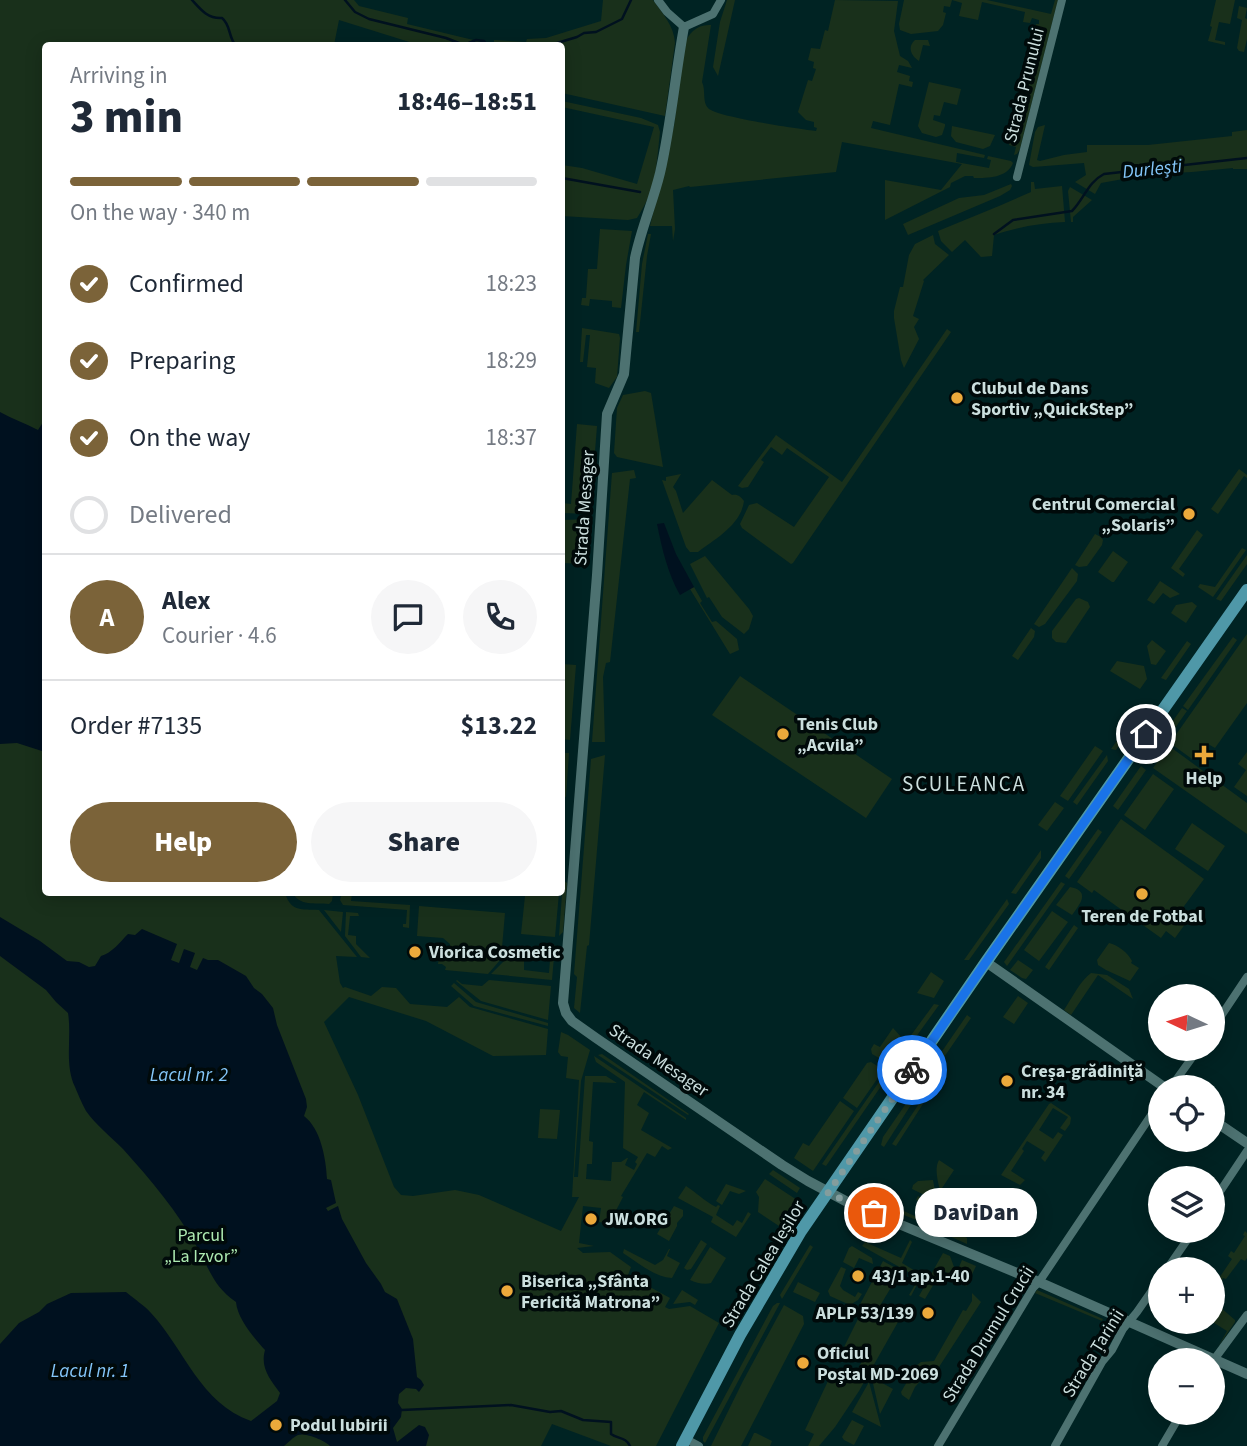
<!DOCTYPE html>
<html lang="en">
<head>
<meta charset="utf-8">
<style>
  :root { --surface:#fff; --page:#f6f6f7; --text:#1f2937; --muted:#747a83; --line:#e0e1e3; --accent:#7b6339 }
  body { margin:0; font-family:"Source Sans 3",sans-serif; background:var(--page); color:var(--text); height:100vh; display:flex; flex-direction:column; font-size:26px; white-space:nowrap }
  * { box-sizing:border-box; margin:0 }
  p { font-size:23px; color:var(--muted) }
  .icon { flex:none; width:38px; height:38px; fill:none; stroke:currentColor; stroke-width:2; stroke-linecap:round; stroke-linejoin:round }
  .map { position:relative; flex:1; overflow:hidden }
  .sheet { position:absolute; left:42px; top:42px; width:523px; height:854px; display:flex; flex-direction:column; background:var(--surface); border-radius:7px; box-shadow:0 4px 18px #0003 }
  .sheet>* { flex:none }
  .needle { width:46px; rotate:274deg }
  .buttons { position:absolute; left:1148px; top:984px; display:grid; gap:14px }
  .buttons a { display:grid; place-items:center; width:77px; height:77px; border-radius:50%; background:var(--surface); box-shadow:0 4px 18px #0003; font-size:35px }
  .pin { position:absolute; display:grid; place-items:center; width:60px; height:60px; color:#fff; margin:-30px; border:4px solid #fff; border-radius:50%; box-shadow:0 2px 7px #0007 }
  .courier { position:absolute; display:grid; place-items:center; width:70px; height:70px; margin:-35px; border:5px solid #1a73e8; border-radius:50%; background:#fff; color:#222; box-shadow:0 2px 9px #0007 }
  .bubble { position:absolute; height:49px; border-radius:24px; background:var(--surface); box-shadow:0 4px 18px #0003; font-size:23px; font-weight:800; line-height:49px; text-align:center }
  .head em { font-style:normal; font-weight:800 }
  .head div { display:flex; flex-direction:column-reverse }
  .head { display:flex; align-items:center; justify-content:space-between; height:119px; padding:0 28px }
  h1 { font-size:46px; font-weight:800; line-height:52px }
  .bar { display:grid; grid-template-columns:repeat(4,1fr); gap:10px 7px; align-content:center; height:84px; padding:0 28px }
  .bar i { height:9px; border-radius:5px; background:var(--line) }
  .bar .current { background:var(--accent) }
  .bar p { grid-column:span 4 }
  .line { display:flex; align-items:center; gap:18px; padding:0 28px; border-top:2px solid var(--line) }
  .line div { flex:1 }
  .round { display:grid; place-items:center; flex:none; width:74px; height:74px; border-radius:37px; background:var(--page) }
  ol { padding:0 28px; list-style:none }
  li { display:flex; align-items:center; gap:21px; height:77px }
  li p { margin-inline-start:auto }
  li .icon { padding:7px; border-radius:50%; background:var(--accent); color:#fff; stroke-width:4 }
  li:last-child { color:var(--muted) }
  li i { width:38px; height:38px; border:4px solid var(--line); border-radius:50% }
  .action { display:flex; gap:14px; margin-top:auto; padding:14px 28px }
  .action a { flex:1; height:80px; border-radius:42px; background:var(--accent); color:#fff; font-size:28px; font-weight:800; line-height:80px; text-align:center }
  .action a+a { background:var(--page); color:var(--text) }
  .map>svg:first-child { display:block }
  .green { fill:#19301b }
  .water { fill:#00111f }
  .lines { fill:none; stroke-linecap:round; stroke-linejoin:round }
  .stream { stroke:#00111f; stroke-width:2.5 }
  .street { stroke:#4d7271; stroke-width:8 }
  .secondary { stroke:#4d7271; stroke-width:10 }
  .primary { stroke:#4f98a8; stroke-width:12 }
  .done { stroke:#849d9d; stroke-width:7; stroke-dasharray:0 12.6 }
  .route { stroke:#1a73e8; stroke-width:9 }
  .poi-dot { fill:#eca93b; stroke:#000a0a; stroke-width:2.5 }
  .labels { text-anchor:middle; stroke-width:7; stroke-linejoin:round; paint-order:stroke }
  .street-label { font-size:18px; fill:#cbdfde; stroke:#000a0a }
  .poi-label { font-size:18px; font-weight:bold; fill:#cbdfde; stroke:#000a0a; text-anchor:start }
  .park-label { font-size:18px; fill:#adeab1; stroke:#000a0a }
  .water-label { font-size:19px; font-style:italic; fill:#84c7fa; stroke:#000a0a }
  .quarter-label { font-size:21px; letter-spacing:2px; fill:#cbdfde; stroke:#000a0a }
</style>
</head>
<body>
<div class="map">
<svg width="1247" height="1446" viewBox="0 0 1247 1446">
  <rect width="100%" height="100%" fill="#002323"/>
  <path class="green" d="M0 0H354L359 6 408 18 407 24 490 44 489 45H419L339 20 334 45 46 46V892L285 893C291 912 301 909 319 910L357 957 336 956 340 983 343 988 345 987 371 996 382 987 396 988 410 1004 447 1007 459 997 470 1007 548 1029 546 1055 493 1056 426 1021 349 997 324 1022 358 1095 394 1187 401 1195 413 1196 455 1190 479 1195 561 1231 579 1197H572L579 1080 566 1078 568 1057 561 1056 558 1052 561 1032 568 1035 590 1050 581 1081 574 1177H578L585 1076H606L617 1083 593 1082 589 1141 593 1142 592 1164H587L586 1179 611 1181 612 1162H621L627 1158H628L625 1165 634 1170 637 1164 635 1162 638 1157 623 1148 625 1082 596 1062 594 1056 686 1118V1120L644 1092 637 1105 649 1113 641 1130 672 1148 668 1150 662 1146 655 1157 647 1153 621 1196 623 1197 607 1228 604 1226 605 1223 599 1222 601 1208 583 1206 579 1243 594 1246 577 1248 583 1253 610 1252 631 1267 628 1275 670 1298 665 1307 669 1309 690 1306 719 1323 656 1446H611L552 1424 541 1446H0Z
    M603 0H653C663 14 674 26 675 43L665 116 562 93V46H494V40L526 42 527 39 546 38 601 21Z
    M727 0H735L718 76 713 67 720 22Z
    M835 0 898 1 894 31 900 56 908 61 912 68 899 65 897 72 910 76 909 81 913 82 912 87 899 84 890 125 873 121 871 128 985 155 984 158 957 153 956 162 989 168 991 160 987 159 988 156 1011 161 1013 163C1007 178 988 178 974 178L973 176H965L951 183 950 187 885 220V180L941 190 962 164 842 142 836 172 690 187 689 186 673 190 675 229 673 241 672 226H650L674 126 684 46C688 33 697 24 711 25L702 82C706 90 702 102 708 108 715 117 800 129 816 131L817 128 814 127V122L806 120 798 112 808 80 812 81 816 69 813 68 814 62 808 60 811 48 820 49 825 30 828 31Z
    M904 0H987L1051 14 1055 0H1058L1020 149 1017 154 1014 155 1016 147 1009 145 1036 24H1039V20L1032 18 1030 23 1023 22 1025 12 982 2 978 20 959 16 962 3 952 0 950 7 944 6 943 12 946 13 943 25 938 31 911 34 900 30 899 24Z
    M1216 0H1235L1230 24 1219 22 1215 40 1225 42V45L1208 41 1212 27 1210 26Z
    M1239 6 1247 8 1245 18 1247 19V39L1244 52 1239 51 1237 48 1242 20 1237 18Z
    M915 40H928L930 46 923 45 919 61C911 56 907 47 915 40Z
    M929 82 961 89 957 105 944 102 940 116 934 115 933 120 945 124V126L942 135 936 137 922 133 918 126Z
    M562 101 641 118 658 125 660 132C658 149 656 184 648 198 645 205 641 211 637 218L628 220 562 216V165L582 168 637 184 654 127 562 107Z
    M1045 125 1037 160 1040 161 1064 155 1087 152V145H1148L1232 136V132L1247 130V169H1233V168L1192 172 1151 174 1101 183 1095 194 1075 182 1086 175 1084 163 1033 167 1029 165 1035 132 1038 127Z
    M952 126 995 135 990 146 983 149 956 142 951 136Z
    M1031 182H1034L1035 189 1062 186 1065 222C1040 223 1018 227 994 235L992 256 981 257 965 240 952 252 941 241 938 231 999 206 1031 192Z
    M1011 184 1012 186 1010 190 1000 196 908 235 903 224 959 198 984 195Z
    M1070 187 1092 200 1073 217V222H1071L1068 191Z
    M600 229 632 231 626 265 621 308 612 307V301L590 299 589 306 581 305 582 298H586L588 269H597Z
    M648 234H651L647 256 639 332H636L642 264Z
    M933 235 935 244 949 255 923 280 924 281 913 316 919 319 914 327 919 339 904 368 901 360 894 318V311L900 287H903L909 255 915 244Z
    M582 328 619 334 620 338 617 377 609 388 595 383 596 368 587 367 590 335H586L583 362H580Z
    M947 329 951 332 793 563 791 564 742 528 740 524 749 505 757 503 794 527 829 477 787 448 782 455 771 447 761 460 764 462 748 487 742 488 738 486 776 435 842 482Z
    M645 391 651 393 663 467 617 457 614 453 617 408 623 395Z
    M577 424 597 426 590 514 562 513V503L571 504Z
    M1239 469 1247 475V478L1244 476 1218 514 1211 509Z
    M634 470 636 478 630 479 610 662 606 663 603 677 605 742H592L612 473Z
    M681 474 673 487 676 491 683 513 712 480 732 495C738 494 741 497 744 501 741 525 715 539 698 552H690L686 547 662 480 666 481V477Z
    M590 519 586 564 562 563V520Z
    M1197 530 1203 535 1179 569 1185 574 1183 577 1171 568Z
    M1095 534 1101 537 1103 540 1102 545 1087 566 1079 567 1075 565Z
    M1242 548 1246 550 1213 597 1198 587 1200 584 1215 587Z
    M1113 551 1128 562 1114 582H1112L1098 572Z
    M1247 555V564L1221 601 1216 599Z
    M705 556 749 609 753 616 749 629 744 634 722 617 709 597 707 598 690 564Z
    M1072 568 1078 574 1077 581 1045 624 1039 627 1034 624Z
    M1160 581 1180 594 1170 598 1163 593 1154 604 1147 600Z
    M694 587 702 601 700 603 712 622 716 621 737 639 739 650 730 654 690 589Z
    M1079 598 1088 602 1090 607 1066 643 1056 642 1052 638V631L1076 599Z
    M1192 602 1197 606 1186 623 1171 613 1176 605Z
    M1031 628 1035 631 1034 637 1018 660 1012 656Z
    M1247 634V703L1215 748 1208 744 1196 756 1193 755 1192 759 1170 743Z
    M1233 637 1237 640 1188 710 1183 706Z
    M1152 640 1166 651 1156 665 1151 664 1147 646Z
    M1187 641 1191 644 1166 680 1161 678Z
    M1117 661 1144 666 1147 679 1140 689 1110 671Z
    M562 664 576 665 570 740 562 739Z
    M740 676 892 779 866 818 712 715Z
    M1143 704 1145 708 1116 750 1111 749Z
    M1182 708 1187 711 1149 765 1144 762Z
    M1095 746 1103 751 1068 801 1060 796Z
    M1169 746 1247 803V834L1153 768Z
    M1247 752V796L1234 787 1246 770 1238 764Z
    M562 753H569L566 797 562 796Z
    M605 755 589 945 587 946 580 1013 574 1008 577 977 574 974 591 759Z
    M1107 755 1108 761 1077 805 1073 802Z
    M1141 766 1146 770 1118 810 1113 806Z
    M1153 774 1174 789 1145 830 1124 815Z
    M1055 802 1064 808 1047 831 1038 825Z
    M1121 819 1204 879 1179 913 1188 920 1175 938 1166 931 1161 938 1094 890 1092 893 1077 882Z
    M1192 823 1225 846 1208 871 1175 849Z
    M1098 829 1102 832 1069 879 1065 876Z
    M1041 850V858L1016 894 1011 893Z
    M563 880 567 883 563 932 559 936Z
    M1061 882 1065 884 1007 966 1004 962Z
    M1070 887C1091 891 1080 904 1072 915L1056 905Z
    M293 893H333L332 901 329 904C315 903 299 906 293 893Z
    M342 893H352L351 901 410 905 409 928 403 927V924H406L407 910 343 905 340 900Z
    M536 893H559L555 937 521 934 525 896Z
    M1007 899 1009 904 969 960H964Z
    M419 906 505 913 501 959 488 974 445 970 446 967 442 964H438L439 958 447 955 448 949H450V944L443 938 417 936Z
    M324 910 343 912 341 932Z
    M1052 911 1068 922 1039 961 1024 950Z
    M346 912 358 913 359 916H350L348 935 356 936V944L370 958 361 957 345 936Z
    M1074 925 1078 928 1049 970 1045 967Z
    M1109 943C1118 945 1128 953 1132 961L1131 963 1139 968 1130 981 1106 970 1098 965 1097 960Z
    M555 945 552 980 491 974 505 960 524 961V970L549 973 551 947Z
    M1018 960 1033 970 1026 979 1022 978 1010 970Z
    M931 972 944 981 934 998 917 993Z
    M1091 973 1107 975 1129 989 1133 999 1098 975 1071 1015 1064 1010C1072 998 1080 981 1091 973Z
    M457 980 462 984 482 986 489 980 551 986 548 1020 481 1001 456 981Z
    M454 983 476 1002 548 1023V1026L474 1006 451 986Z
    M1018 996 1028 1003 1014 1024 1003 1017Z
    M934 1004 939 1005 913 1041 909 1038Z
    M967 1015 971 1018 909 1108 884 1147 881 1145 883 1137Z
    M893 1028 904 1040 889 1062H886L872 1054 871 1049 874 1044 880 1047Z
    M602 1054 689 1114 688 1115 598 1055Z
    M871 1062 879 1067 882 1072 857 1108 843 1098 867 1063Z
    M883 1076 884 1082 826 1166 822 1164Z
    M937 1077 939 1079 896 1146 892 1144Z
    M840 1101 854 1111 813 1171 794 1158 803 1143 809 1146Z
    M1051 1103 1070 1116 1071 1118 1070 1124 1065 1131 1060 1128 1068 1117 1053 1108 1039 1130 1053 1139 1058 1132 1063 1135 1045 1162 1041 1158 1045 1152 1027 1141 1022 1149 1024 1151 1011 1171 1025 1180 1020 1185 1001 1175 1049 1104Z
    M540 1109 560 1110 557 1139 538 1138Z
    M939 1160 954 1170 940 1191C938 1181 934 1169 939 1160Z
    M773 1170 800 1188 797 1193 769 1174Z
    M765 1179 797 1200 779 1226 758 1212 759 1197 756 1192Z
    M933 1180 937 1201 912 1189 913 1185 918 1181Z
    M726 1184 746 1191 739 1194 730 1191 722 1205 716 1201Z
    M686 1186C697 1193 703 1200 716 1207L718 1205 720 1206 716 1215 733 1226 737 1220 742 1223 748 1212 751 1214 736 1237 711 1222 713 1217 678 1198Z
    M950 1193 954 1195 944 1211 964 1224 960 1234 967 1238V1244L938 1231 942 1210Z
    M918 1196 936 1205 934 1221 931 1226 894 1211 895 1207 917 1217 924 1204 916 1200Z
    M674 1206 683 1210V1216L677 1223V1226L669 1241 657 1234Z
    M1245 1231 1247 1233V1258L1245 1261 1241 1259 1226 1279 1223 1278 1220 1286 1213 1292V1287L1232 1259 1228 1256 1231 1251 1234 1253 1245 1236 1243 1235Z
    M701 1240 707 1244 691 1269 687 1270 684 1268Z
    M910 1240 912 1242 902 1263 922 1275 911 1296 909 1295 919 1278 862 1246 865 1242 901 1258Z
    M810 1245 813 1247 782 1299 780 1295Z
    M852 1246 872 1258 873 1264 859 1258 854 1268 843 1262 849 1248Z
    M710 1247 726 1258 711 1283C705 1285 696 1283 690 1280Z
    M624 1249 655 1265 663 1260 669 1249H670L667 1256 680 1263 672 1278C654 1277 637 1262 623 1253Z
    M943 1253 950 1256 958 1278H956L955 1273 951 1270 949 1274 942 1270 925 1299 919 1296Z
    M962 1260 976 1266 966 1287 959 1267Z
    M883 1261 901 1271 881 1304 894 1312 891 1316 897 1320 898 1322 859 1391 835 1427 819 1446H808L814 1434 805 1430 828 1381 833 1382 838 1373 848 1378 852 1371 856 1373 862 1361 843 1349 860 1315 856 1312Z
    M841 1267 846 1269 840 1286 843 1290 855 1297 858 1292 862 1294 858 1300 850 1305 830 1296 828 1291Z
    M798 1282 820 1293 815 1302 793 1292Z
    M682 1290 698 1300 695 1305 690 1302 673 1304Z
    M1037 1290 1103 1319 1102 1321 1035 1293Z
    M972 1293 981 1302 939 1367 934 1366 915 1387 909 1400 902 1395 901 1392 917 1365 921 1362 934 1361 963 1310 966 1311 972 1301Z
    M1213 1301 1235 1320V1322L1218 1347 1227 1331 1211 1321H1213Z
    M777 1303H780L705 1443 703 1441V1437L773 1306Z
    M784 1305 803 1316 804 1324 741 1446H711L743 1381Z
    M872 1379H875L893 1389 880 1414Z
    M869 1382 881 1427 852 1412Z
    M852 1420 864 1426 854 1445 844 1440 842 1437Z
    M754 1433H756L772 1441 770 1446H748Z"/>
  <path class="water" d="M0 412C12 419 25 423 38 430L45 419V752L17 743 0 744Z
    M664 523 676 554 694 587 680 595C668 574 662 549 657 524Z
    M0 917 40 941 67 961 79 962 89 967 95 966 101 956C112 953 120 942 128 934L135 935 142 929 177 944 171 960 179 963 184 949 195 953 190 967 197 970 203 958 208 960H218L246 976 254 988 262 994 273 1008 277 1025 306 1099 307 1107 304 1116C321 1129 326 1159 327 1179L331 1180 336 1203 326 1208 328 1211 338 1206 342 1219 366 1263 381 1284 385 1292 397 1299 413 1339 417 1377 421 1380 424 1385 419 1392 416 1389 406 1388 399 1394 398 1403 402 1409 401 1417 393 1428 397 1442 419 1425 425 1427 429 1435 426 1446H330C326 1441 305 1432 298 1435 293 1437 288 1443 284 1446H0V1344L19 1323 39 1312 47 1304 71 1293 126 1292C134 1299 144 1305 151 1313 185 1350 200 1403 251 1421L277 1401 280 1393C270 1379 260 1368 265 1350 254 1338 237 1318 236 1302 213 1286 210 1270 197 1247 178 1212 150 1179 123 1149 111 1137 96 1125 86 1111 82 1104 78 1094 75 1087 64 1064 72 1037 68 1013L56 1002 46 990 0 956Z"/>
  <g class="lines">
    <path class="stream" d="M192 0C201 10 208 19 222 18 231 25 228 37 236 46
      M345 0 355 12 369 19 446 38 464 45 476 40 484 41 487 46
      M244 46H249
      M547 46 577 37 584 33 596 32 622 19 631 0
      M562 178 640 192
      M994 234 1013 220 1072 211C1084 199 1088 182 1104 174L1247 158
      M402 1410 511 1405 550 1412 561 1411 583 1420 611 1422V1434C618 1439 626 1437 630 1446"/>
    <path class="street" d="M658 0 667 12 684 27 713 14 721 0
      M1017 177 1062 0
      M1213 1028 1247 977
      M1171 1087 1199 1048
      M1213 1202 1247 1151
      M1167 1269 1194 1230
      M1213 1361 1247 1315
      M686 1439 699 1446
      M938 1446 1033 1288 1039 1282 1160 1102
      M1055 1446 1102 1362 1112 1350 1123 1329 1137 1312 1160 1279
      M1162 1446 1182 1412"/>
    <path class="secondary" d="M684 27C675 76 671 125 660 173 653 202 641 229 635 258L624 374 607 414 597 575 563 1003 566 1013 572 1021 596 1038 782 1165 808 1181 853 1205 1039 1282 1247 1374
      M986 962 1164 1087
      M1213 1120 1247 1143"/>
    <path class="primary" d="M682 1446 740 1335 801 1231 986 962 1247 590"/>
  </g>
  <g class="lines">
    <path class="done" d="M874 1213 828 1193 912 1070"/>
    <path class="route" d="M912 1070 986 962 1146 734"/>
  </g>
  <g class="poi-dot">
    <circle cx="957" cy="398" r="7"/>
    <circle cx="1189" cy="514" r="7"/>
    <circle cx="783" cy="734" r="7"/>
    <path d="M1200.5 744.5h7v7h7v7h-7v7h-7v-7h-7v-7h7z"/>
    <circle cx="1142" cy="894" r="7"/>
    <circle cx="415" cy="952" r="7"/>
    <circle cx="1007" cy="1081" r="7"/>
    <circle cx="591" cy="1219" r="7"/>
    <circle cx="858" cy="1276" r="7"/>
    <circle cx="507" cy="1291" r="7"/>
    <circle cx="928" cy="1313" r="7"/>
    <circle cx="803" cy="1363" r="7"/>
    <circle cx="276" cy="1425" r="7"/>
  </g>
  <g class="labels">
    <g class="street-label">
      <text transform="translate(1024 85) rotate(-76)" y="6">Strada Prunului</text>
      <text transform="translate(584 508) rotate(-86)" y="6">Strada Mesager</text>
      <text transform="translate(659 1060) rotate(34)" y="6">Strada Mesager</text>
      <text transform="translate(763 1264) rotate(-59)" y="6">Strada Calea Ieșilor</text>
      <text transform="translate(988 1334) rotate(-58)" y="6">Strada Drumul Crucii</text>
      <text transform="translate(1093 1353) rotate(-58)" y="6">Strada Țarinii</text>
    </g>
    <g class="poi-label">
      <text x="971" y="394">Clubul de Dans<tspan x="971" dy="21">Sportiv „QuickStep”</tspan></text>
      <text x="1175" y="510" text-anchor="end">Centrul Comercial<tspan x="1175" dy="21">„Solaris”</tspan></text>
      <text x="797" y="730">Tenis Club<tspan x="797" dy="21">„Acvila”</tspan></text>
      <text x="1204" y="784" text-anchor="middle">Help</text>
      <text x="1142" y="922" text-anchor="middle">Teren de Fotbal</text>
      <text x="429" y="958">Viorica Cosmetic</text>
      <text x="1021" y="1077">Creșa-grădiniță<tspan x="1021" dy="21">nr. 34</tspan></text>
      <text x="605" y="1225">JW.ORG</text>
      <text x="872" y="1282">43/1 ap.1-40</text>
      <text x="521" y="1287">Biserica „Sfânta<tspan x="521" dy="21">Fericită Matrona”</tspan></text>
      <text x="914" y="1319" text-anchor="end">APLP 53/139</text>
      <text x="817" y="1359">Oficiul<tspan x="817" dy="21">Poștal MD-2069</tspan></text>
      <text x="290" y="1431">Podul Iubirii</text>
    </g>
    <g class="park-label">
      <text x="201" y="1241">Parcul<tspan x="201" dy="21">„La Izvor”</tspan></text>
    </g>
    <g class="water-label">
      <text transform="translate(1152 168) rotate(-6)" y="7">Durlești</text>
      <text x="189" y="1081">Lacul nr. 2</text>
      <text x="90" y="1377">Lacul nr. 1</text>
    </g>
    <g class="quarter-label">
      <text x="964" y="791">SCULEANCA</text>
    </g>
  </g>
</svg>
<div class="buttons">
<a><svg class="needle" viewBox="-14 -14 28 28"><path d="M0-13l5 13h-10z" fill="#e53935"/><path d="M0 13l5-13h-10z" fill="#747a83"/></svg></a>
<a><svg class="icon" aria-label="locate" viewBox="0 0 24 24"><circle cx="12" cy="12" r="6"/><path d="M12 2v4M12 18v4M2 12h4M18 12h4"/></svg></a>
<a><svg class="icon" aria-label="layers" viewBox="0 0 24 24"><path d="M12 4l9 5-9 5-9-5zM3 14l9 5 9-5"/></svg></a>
<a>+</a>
<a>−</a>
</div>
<div class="pin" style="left:874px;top:1213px;background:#ea580c"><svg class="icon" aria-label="bag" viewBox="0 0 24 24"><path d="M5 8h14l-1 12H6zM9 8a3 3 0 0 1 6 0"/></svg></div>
<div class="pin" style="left:1146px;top:734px;background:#1f2937"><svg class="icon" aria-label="home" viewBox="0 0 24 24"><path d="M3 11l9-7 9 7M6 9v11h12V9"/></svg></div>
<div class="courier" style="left:912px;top:1070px"><svg class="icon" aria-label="bike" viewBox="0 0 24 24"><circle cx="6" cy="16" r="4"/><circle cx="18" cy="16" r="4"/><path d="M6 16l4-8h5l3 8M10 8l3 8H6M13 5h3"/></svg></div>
<div class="bubble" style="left:915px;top:1188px;width:122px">DaviDan</div>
<section class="sheet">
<div class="head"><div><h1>3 min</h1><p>Arriving in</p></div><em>18:46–18:51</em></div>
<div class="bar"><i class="current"></i><i class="current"></i><i class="current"></i><i></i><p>On the way · 340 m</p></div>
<ol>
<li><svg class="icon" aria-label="check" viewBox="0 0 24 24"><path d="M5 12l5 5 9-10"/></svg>Confirmed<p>18:23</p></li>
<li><svg class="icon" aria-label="check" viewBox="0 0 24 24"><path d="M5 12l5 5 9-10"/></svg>Preparing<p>18:29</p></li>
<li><svg class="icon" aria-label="check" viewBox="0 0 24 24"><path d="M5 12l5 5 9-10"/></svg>On the way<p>18:37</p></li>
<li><i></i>Delivered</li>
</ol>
<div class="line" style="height:126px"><b class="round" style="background:var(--accent);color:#fff">A</b><div><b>Alex</b><p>Courier · 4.6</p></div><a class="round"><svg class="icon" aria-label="chat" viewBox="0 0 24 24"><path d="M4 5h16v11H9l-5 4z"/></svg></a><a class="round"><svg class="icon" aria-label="phone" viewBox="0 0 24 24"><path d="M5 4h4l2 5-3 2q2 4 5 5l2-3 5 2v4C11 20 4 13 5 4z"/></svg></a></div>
<div class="line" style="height:91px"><div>Order #7135</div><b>$13.22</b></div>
<div class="action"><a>Help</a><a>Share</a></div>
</section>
</div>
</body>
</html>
